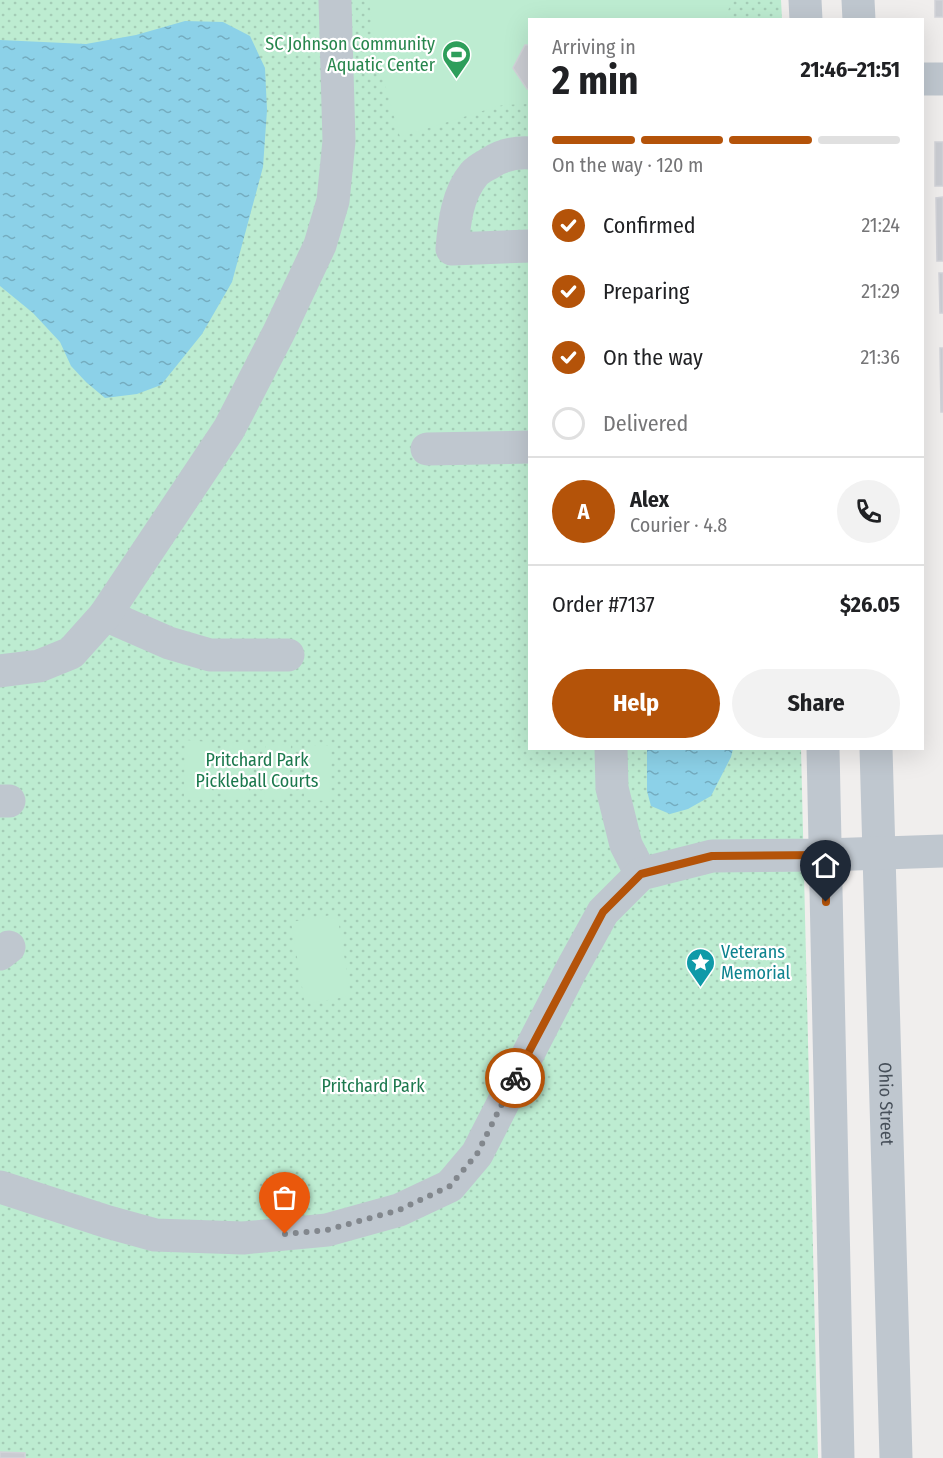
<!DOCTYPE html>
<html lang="en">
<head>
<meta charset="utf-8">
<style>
  :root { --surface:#fff; --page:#f2f2f2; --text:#202124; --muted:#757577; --line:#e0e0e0; --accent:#b45309 }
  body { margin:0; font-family:"Fira Sans Condensed",sans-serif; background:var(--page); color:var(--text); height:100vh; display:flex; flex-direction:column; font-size:22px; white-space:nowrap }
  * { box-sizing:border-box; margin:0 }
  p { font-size:20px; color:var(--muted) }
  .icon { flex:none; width:33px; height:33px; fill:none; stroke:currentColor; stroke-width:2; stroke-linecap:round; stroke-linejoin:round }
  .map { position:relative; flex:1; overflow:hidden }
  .side { position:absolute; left:528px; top:18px; width:396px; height:732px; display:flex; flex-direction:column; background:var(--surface); border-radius:0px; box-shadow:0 6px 24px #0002 }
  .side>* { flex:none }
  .pin { position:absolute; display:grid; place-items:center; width:51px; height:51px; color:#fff; margin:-62px -26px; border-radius:50% 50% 50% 0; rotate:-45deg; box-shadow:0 0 6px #0007 }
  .pin .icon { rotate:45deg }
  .courier { position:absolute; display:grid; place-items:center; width:60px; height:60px; margin:-30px; border:4px solid #b45309; border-radius:50%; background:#fff; color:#222; box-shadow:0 2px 8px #0007 }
  .head em { font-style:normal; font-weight:700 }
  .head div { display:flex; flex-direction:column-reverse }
  .head { display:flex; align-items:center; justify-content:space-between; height:102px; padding:0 24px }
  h1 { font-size:39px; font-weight:700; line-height:45px }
  .bar { display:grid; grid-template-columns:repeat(4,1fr); gap:9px 6px; align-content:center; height:72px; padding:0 24px }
  .bar i { height:8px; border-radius:4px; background:var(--line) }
  .bar .on { background:var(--accent) }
  .bar p { grid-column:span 4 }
  .line { display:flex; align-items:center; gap:15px; padding:0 24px; border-top:2px solid var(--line) }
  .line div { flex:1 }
  .round { display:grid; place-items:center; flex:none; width:63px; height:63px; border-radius:32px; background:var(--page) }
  ol { padding:0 24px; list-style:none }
  li { display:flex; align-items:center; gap:18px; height:66px }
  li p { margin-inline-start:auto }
  li .icon { padding:6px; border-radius:50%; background:var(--accent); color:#fff; stroke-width:4 }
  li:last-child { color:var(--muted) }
  li i { width:33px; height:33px; border:3px solid var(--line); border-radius:50% }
  .button { display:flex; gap:12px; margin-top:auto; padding:12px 24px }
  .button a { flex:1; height:69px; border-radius:36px; background:var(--accent); color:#fff; font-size:24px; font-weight:700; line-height:69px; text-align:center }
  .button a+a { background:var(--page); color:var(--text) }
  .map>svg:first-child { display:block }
  .park { fill:url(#park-dots) }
  .pitch { fill:#bdecd1 }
  .water { fill:url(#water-ripples) }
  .building { fill:#caccd2; stroke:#d2d3d9; stroke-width:1.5 }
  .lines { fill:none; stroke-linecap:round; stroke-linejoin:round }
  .minor { stroke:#bfc7cf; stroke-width:33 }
  .done { stroke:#82878d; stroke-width:6; stroke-dasharray:0 10.8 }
  .route { stroke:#b45309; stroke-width:8 }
  .labels { text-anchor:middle; stroke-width:4.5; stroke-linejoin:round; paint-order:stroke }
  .leisure-label { font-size:18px; fill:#27864d; stroke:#fff; text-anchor:end }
  .park-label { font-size:18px; fill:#1b784d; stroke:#fff }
  .culture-label { font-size:18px; fill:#0d838f; stroke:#fff; text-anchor:start }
  .street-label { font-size:18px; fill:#47505a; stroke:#fff }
</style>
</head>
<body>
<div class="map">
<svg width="943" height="1458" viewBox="0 0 943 1458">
  <defs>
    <pattern id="park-dots" width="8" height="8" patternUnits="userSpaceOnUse" patternTransform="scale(1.5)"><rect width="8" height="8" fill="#bdecd1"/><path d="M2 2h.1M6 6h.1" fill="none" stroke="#a4ccb6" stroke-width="1.8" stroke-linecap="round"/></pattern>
    <pattern id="water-ripples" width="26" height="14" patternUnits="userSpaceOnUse" patternTransform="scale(1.5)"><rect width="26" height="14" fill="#8cd1e8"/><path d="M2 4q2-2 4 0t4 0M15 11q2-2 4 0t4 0" fill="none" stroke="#74acbf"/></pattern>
  </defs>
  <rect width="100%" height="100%" fill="#f0eeed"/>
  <path class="park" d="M0 0H781L782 19 530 20V748L801 749 818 1458H0Z"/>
  <path class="pitch" d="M369 0H732L725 19 530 20 529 104 503 105 492 108 400 137 376 53Z
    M185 740 210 742 209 798 184 797Z
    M225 742 250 743 249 798 224 797Z
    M266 744 291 745 289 799 264 798Z
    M305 745 331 746 329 801 304 800Z
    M337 914 351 996 305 1004 291 922Z"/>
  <path class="water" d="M185 21 223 22 250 36 265 68 267 110 263 167 232 282 202 334 161 385 137 394 105 398 86 382 71 366 60 342 33 313 0 286V40L86 44 136 35Z
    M647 749V748L733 749 731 757 711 796 688 809 670 814 651 806 647 791Z"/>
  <path class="building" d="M935 0H943V17H935Z
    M525 45H530V89H527L513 68Z
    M935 142H943V186H935Z
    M943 197V261H937L936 198Z
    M939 273H943V313H940Z
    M940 348H943V412H941Z
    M0 1452 25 1453V1458H0Z"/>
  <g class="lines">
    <g class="minor">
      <path d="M805 0 806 20"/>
      <path d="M858 0 859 20"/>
      <path d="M922 79H943"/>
      <path d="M530 153C515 152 502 155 490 163 485 166 478 169 474 174 457 194 454 224 452 249L530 246"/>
      <path d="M427 449 530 447"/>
      <path d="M105 615 169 643 210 655H288"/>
      <path d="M0 671 39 666 71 653 105 615 229 429 279 332 320 245 333 201 339 141 335 0"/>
      <path d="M611 748 612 788 626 845 641 874"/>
      <path d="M823 748 838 1458"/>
      <path id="s1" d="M876 748 896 1458"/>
      <path d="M0 801H9"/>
      <path d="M0 954 9 947"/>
      <path d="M0 1187 108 1222 155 1235 243 1238 327 1230 399 1210 450 1186 477 1154 570 972 603 912 641 874 712 856 825 855 943 851"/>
    </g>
  </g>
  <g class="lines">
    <path class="done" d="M285 1234 327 1230 399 1210 450 1186 477 1154 515 1078"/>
    <path class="route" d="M515 1078 603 912 641 874 712 856 825 855 826 902"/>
  </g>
  <defs>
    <symbol id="stadium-pin" viewBox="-11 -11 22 30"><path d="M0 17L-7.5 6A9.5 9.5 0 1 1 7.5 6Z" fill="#2e9e5b" stroke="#fff"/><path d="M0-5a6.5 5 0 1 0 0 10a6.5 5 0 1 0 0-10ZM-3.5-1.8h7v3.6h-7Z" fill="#fff"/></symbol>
    <symbol id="sight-pin" viewBox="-11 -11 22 30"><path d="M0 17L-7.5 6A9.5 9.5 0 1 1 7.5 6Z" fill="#0f9aa8" stroke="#fff"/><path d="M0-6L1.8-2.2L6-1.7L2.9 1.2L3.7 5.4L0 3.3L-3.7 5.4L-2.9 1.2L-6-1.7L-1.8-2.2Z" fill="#fff"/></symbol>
  </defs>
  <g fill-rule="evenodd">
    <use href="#stadium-pin" x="440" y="38" width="33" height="45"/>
    <use href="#sight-pin" x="684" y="946" width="33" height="45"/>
  </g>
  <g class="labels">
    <g class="leisure-label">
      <text x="435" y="50">SC Johnson Community<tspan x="435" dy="21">Aquatic Center</tspan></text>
    </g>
    <g class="park-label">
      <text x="257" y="766">Pritchard Park<tspan x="257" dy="21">Pickleball Courts</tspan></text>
      <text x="373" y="1092">Pritchard Park</text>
    </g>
    <g class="culture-label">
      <text x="721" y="958">Veterans<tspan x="721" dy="21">Memorial</tspan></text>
    </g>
    <g class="street-label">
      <text dy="6" stroke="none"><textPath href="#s1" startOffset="356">Ohio Street</textPath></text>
    </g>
  </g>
</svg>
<div class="pin" style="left:285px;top:1234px;background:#ea580c"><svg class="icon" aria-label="bag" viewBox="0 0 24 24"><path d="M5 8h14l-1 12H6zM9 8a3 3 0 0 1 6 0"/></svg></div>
<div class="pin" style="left:826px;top:902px;background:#1f2937"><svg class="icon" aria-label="home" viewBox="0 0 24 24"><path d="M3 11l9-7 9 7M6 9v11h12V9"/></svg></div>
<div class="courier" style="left:515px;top:1078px"><svg class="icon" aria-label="bike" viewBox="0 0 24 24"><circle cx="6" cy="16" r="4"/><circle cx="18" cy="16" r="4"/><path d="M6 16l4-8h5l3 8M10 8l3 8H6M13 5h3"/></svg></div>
<section class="side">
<div class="head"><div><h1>2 min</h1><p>Arriving in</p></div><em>21:46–21:51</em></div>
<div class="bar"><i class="on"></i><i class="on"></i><i class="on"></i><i></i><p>On the way · 120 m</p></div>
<ol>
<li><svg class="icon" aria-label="check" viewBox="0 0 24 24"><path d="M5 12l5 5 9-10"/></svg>Confirmed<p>21:24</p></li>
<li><svg class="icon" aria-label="check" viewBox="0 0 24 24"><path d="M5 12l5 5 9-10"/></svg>Preparing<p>21:29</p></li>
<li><svg class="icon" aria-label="check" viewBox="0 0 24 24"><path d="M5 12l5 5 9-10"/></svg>On the way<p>21:36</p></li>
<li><i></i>Delivered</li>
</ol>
<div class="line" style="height:108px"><b class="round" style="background:var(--accent);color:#fff">A</b><div><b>Alex</b><p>Courier · 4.8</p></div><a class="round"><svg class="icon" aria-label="phone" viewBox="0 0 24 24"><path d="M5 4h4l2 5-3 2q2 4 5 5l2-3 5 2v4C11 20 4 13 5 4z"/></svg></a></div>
<div class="line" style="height:78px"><div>Order #7137</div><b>$26.05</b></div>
<div class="button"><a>Help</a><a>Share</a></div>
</section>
</div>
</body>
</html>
